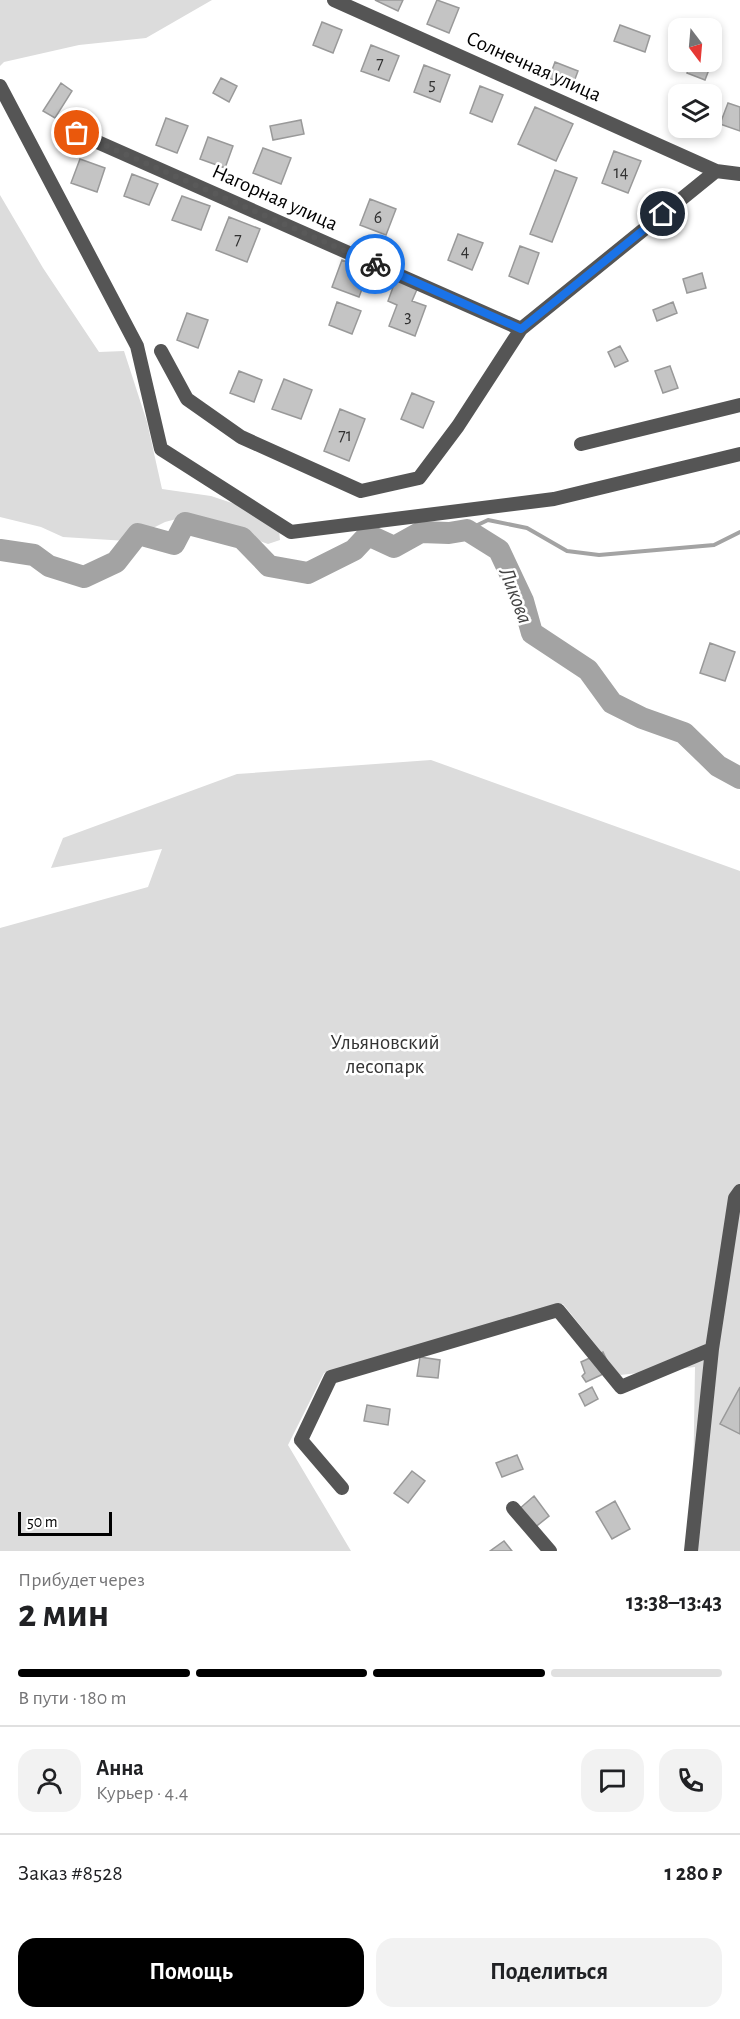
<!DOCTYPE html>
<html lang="ru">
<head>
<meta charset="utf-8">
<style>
  :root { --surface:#fff; --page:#f2f2f2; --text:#202124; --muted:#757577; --line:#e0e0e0; --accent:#000 }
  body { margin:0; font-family:"Alegreya Sans",sans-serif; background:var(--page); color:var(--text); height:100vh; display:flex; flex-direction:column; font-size:22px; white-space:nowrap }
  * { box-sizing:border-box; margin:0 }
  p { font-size:20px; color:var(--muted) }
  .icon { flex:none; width:33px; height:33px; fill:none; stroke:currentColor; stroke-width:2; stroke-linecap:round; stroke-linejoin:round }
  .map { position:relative; height:1551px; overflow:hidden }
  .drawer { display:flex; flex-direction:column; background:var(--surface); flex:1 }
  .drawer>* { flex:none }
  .needle { width:39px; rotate:164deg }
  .fabs { position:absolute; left:668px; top:18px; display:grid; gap:12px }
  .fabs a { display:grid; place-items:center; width:54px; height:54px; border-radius:12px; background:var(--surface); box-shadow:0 3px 9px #0003; font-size:30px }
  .scale { position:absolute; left:18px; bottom:15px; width:94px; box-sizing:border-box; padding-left:6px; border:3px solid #000; border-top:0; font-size:16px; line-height:21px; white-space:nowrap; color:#000; -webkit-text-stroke:4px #fff; paint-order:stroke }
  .pin { position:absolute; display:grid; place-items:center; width:51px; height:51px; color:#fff; margin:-26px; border:3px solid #fff; border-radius:50%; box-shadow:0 2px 6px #0007 }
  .courier { position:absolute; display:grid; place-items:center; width:60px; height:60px; margin:-30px; border:4px solid #1a73e8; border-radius:50%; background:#fff; color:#222; box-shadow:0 2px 8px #0007 }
  .summary em { font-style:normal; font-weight:600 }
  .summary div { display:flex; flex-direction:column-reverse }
  .summary { display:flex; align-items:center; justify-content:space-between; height:102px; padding:0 18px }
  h1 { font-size:39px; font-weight:600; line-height:45px }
  .bar { display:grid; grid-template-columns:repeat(4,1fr); gap:9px 6px; align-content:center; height:72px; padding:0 18px }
  .bar i { height:8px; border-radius:4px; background:var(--line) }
  .bar .current { background:var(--accent) }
  .bar p { grid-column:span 4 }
  .line { display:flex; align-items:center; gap:15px; padding:0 18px; border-top:2px solid var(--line) }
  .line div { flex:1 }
  .round { display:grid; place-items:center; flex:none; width:63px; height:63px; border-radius:18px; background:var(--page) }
  .cta { display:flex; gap:12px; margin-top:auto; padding:12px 18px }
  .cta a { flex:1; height:69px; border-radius:18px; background:var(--accent); color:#fff; font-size:24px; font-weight:600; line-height:69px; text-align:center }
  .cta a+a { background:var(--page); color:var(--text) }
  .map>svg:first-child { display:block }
  .green { fill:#dcdcdc }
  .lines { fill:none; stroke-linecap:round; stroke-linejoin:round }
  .stream { stroke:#a3a3a3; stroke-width:4 }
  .river { stroke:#a3a3a3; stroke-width:22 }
  .building { fill:#c4c4c4; stroke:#999; stroke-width:1.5 }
  .minor { stroke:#555; stroke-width:14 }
  .done { stroke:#595959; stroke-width:6; stroke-dasharray:0 10.8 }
  .route { stroke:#1a73e8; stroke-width:8 }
  .labels { text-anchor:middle; stroke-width:5; stroke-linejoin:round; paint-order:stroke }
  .number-label { font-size:18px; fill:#313131 }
  .street-label { font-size:21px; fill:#000; stroke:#fff }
  .park-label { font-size:21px; fill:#333; stroke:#fff }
  .water-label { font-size:22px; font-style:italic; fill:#444; stroke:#fff }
</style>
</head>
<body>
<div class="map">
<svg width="740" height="1551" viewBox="0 0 740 1551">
  <rect width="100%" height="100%" fill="#fff"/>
  <path class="green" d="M0 0H212L146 38 79 45 4 62 0 66Z
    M0 195 43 268 99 352 124 351 147 422 162 489 211 496 235 504 279 530 280 540 268 544 232 531 205 518 184 517 165 522 127 541 63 537 41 527 0 517Z
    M431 760 740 871V1551H692L695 1367 620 1375 563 1304 324 1373 288 1445 351 1551H0V928L148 887 162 849 51 868 63 838 237 774Z"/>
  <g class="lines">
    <path class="stream" d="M467 530 488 520 527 528 567 551 599 555 714 545 740 532"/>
    <path class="river" d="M0 550 34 555 49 566 84 577 116 562 138 534 174 544 185 523 242 538 269 566 308 573 354 550 368 535 394 547 421 532 449 533 467 530 499 550 523 601 532 633 588 670 612 703 642 718 684 733 718 766 740 778"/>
  </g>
  <path class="building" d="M375 0H403L398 11Z
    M437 0 459 8 449 33 427 24Z
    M322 22 342 30 333 53 313 45Z
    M620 25 650 36 645 52 614 41Z
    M371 45 399 56 389 81 361 71Z
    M711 58 713 59 705 80 687 73 691 62H711Z
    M555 62 578 71 572 87 549 78Z
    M424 65 450 75 440 102 414 92Z
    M221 78 237 86 229 102 213 93Z
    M61 83 72 91 55 118 43 111Z
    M480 86 503 95 492 122 470 113Z
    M728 103 740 107V131L720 124Z
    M535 107 573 124 556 161 518 144Z
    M166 118 188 126 177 153 156 145Z
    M301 120 304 134 273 140 270 126Z
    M208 137 233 146 225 168 200 159Z
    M263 148 291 158 281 184 253 173Z
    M614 151 641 161 628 193 602 183Z
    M80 159 105 168 97 192 71 183Z
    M555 170 577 178 552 242 530 234Z
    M132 174 158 184 149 205 124 196Z
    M182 196 210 206 201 230 172 220Z
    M370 199 396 209 386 235 360 225Z
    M229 217 260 229 247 262 216 250Z
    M458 234 483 243 472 270 448 260Z
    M520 246 539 253 528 284 509 276Z
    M342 260 369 270 359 297 332 287Z
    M702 273 706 288 687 293 683 279Z
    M396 279 418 287 412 301 426 306 415 336 389 326 397 305 388 301Z
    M337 302 361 311 352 334 329 325Z
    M673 302 677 313 657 321 653 310Z
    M187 313 208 320 198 348 177 340Z
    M620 346 628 361 615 367 608 352Z
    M670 366 678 388 663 393 655 371Z
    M239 371 262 380 254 402 230 393Z
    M284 379 312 390 301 419 272 409Z
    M412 393 434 402 423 428 401 419Z
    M340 409 365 419 349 461 324 451Z
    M710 643 735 652 725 681 700 673Z
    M603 1352 610 1367 601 1375 586 1382 582 1376 585 1373 581 1362Z
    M420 1357 440 1360 438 1378 417 1376Z
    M592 1387 598 1399 585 1406 579 1394Z
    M740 1387V1434L720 1424Z
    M367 1405 390 1409 388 1425 364 1421Z
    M517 1455 523 1469 502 1477 496 1463Z
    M412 1471 425 1481 408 1503 394 1493Z
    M534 1496 549 1516 533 1529 518 1510Z
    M615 1501 630 1529 612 1539 596 1512Z
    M504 1541 512 1551H490Z"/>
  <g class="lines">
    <path class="minor" d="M334 0 716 171 740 174
      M0 86 137 346 161 449 291 532 554 499 740 454
      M77 133 521 329
      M161 351 187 399 241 437 361 491 419 478 458 426 521 329 716 171
      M581 444 740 405
      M342 1488 301 1440 331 1377 558 1310 621 1387 712 1349
      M513 1508 550 1551
      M691 1551 712 1349 735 1198 740 1191"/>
  </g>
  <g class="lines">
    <path class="done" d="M77 133 375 264"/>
    <path class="route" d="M375 264 521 329 663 214"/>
  </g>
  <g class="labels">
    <g class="number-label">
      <text x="380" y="69">7</text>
      <text x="432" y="90">5</text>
      <text x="621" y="178">14</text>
      <text x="378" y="223">6</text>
      <text x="238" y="245">7</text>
      <text x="465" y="257">4</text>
      <text x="408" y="322">3</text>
      <text x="345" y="441">71</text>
    </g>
    <g class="street-label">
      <text transform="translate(534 66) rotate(24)" y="7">Солнечная улица</text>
      <text transform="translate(275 197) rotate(24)" y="7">Нагорная улица</text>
    </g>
    <g class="park-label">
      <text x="385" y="1049">Ульяновский<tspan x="385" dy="24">лесопарк</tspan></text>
    </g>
    <g class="water-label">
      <text transform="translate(517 595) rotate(69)" y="8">Ликова</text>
    </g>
  </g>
</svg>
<div class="fabs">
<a><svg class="needle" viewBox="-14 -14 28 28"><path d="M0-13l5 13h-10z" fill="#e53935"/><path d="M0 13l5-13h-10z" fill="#757577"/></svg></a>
<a><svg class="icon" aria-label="layers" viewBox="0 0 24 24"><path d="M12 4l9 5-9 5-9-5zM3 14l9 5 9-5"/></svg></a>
</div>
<div class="scale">50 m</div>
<div class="pin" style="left:77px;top:133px;background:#ea580c"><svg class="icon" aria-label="bag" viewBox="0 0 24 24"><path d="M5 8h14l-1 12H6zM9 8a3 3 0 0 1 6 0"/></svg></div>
<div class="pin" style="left:663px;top:214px;background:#1f2937"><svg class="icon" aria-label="home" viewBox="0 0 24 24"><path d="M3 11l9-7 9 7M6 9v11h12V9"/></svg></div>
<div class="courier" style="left:375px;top:264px"><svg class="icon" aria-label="bike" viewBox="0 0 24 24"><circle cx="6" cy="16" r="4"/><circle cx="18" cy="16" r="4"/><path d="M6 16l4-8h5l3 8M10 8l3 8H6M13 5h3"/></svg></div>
</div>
<section class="drawer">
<div class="summary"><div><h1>2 мин</h1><p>Прибудет через</p></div><em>13:38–13:43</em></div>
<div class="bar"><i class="current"></i><i class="current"></i><i class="current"></i><i></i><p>В пути · 180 m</p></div>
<div class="line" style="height:108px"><a class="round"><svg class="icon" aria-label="person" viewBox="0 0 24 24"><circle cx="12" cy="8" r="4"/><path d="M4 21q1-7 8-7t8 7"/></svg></a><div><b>Анна</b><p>Курьер · 4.4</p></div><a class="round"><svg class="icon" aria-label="chat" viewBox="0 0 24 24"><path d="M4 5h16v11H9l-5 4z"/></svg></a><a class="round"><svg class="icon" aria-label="phone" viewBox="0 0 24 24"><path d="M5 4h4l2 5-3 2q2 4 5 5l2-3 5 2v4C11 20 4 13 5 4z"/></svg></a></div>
<div class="line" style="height:78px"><div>Заказ #8528</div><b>1 280 ₽</b></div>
<div class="cta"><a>Помощь</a><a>Поделиться</a></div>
</section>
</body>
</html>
